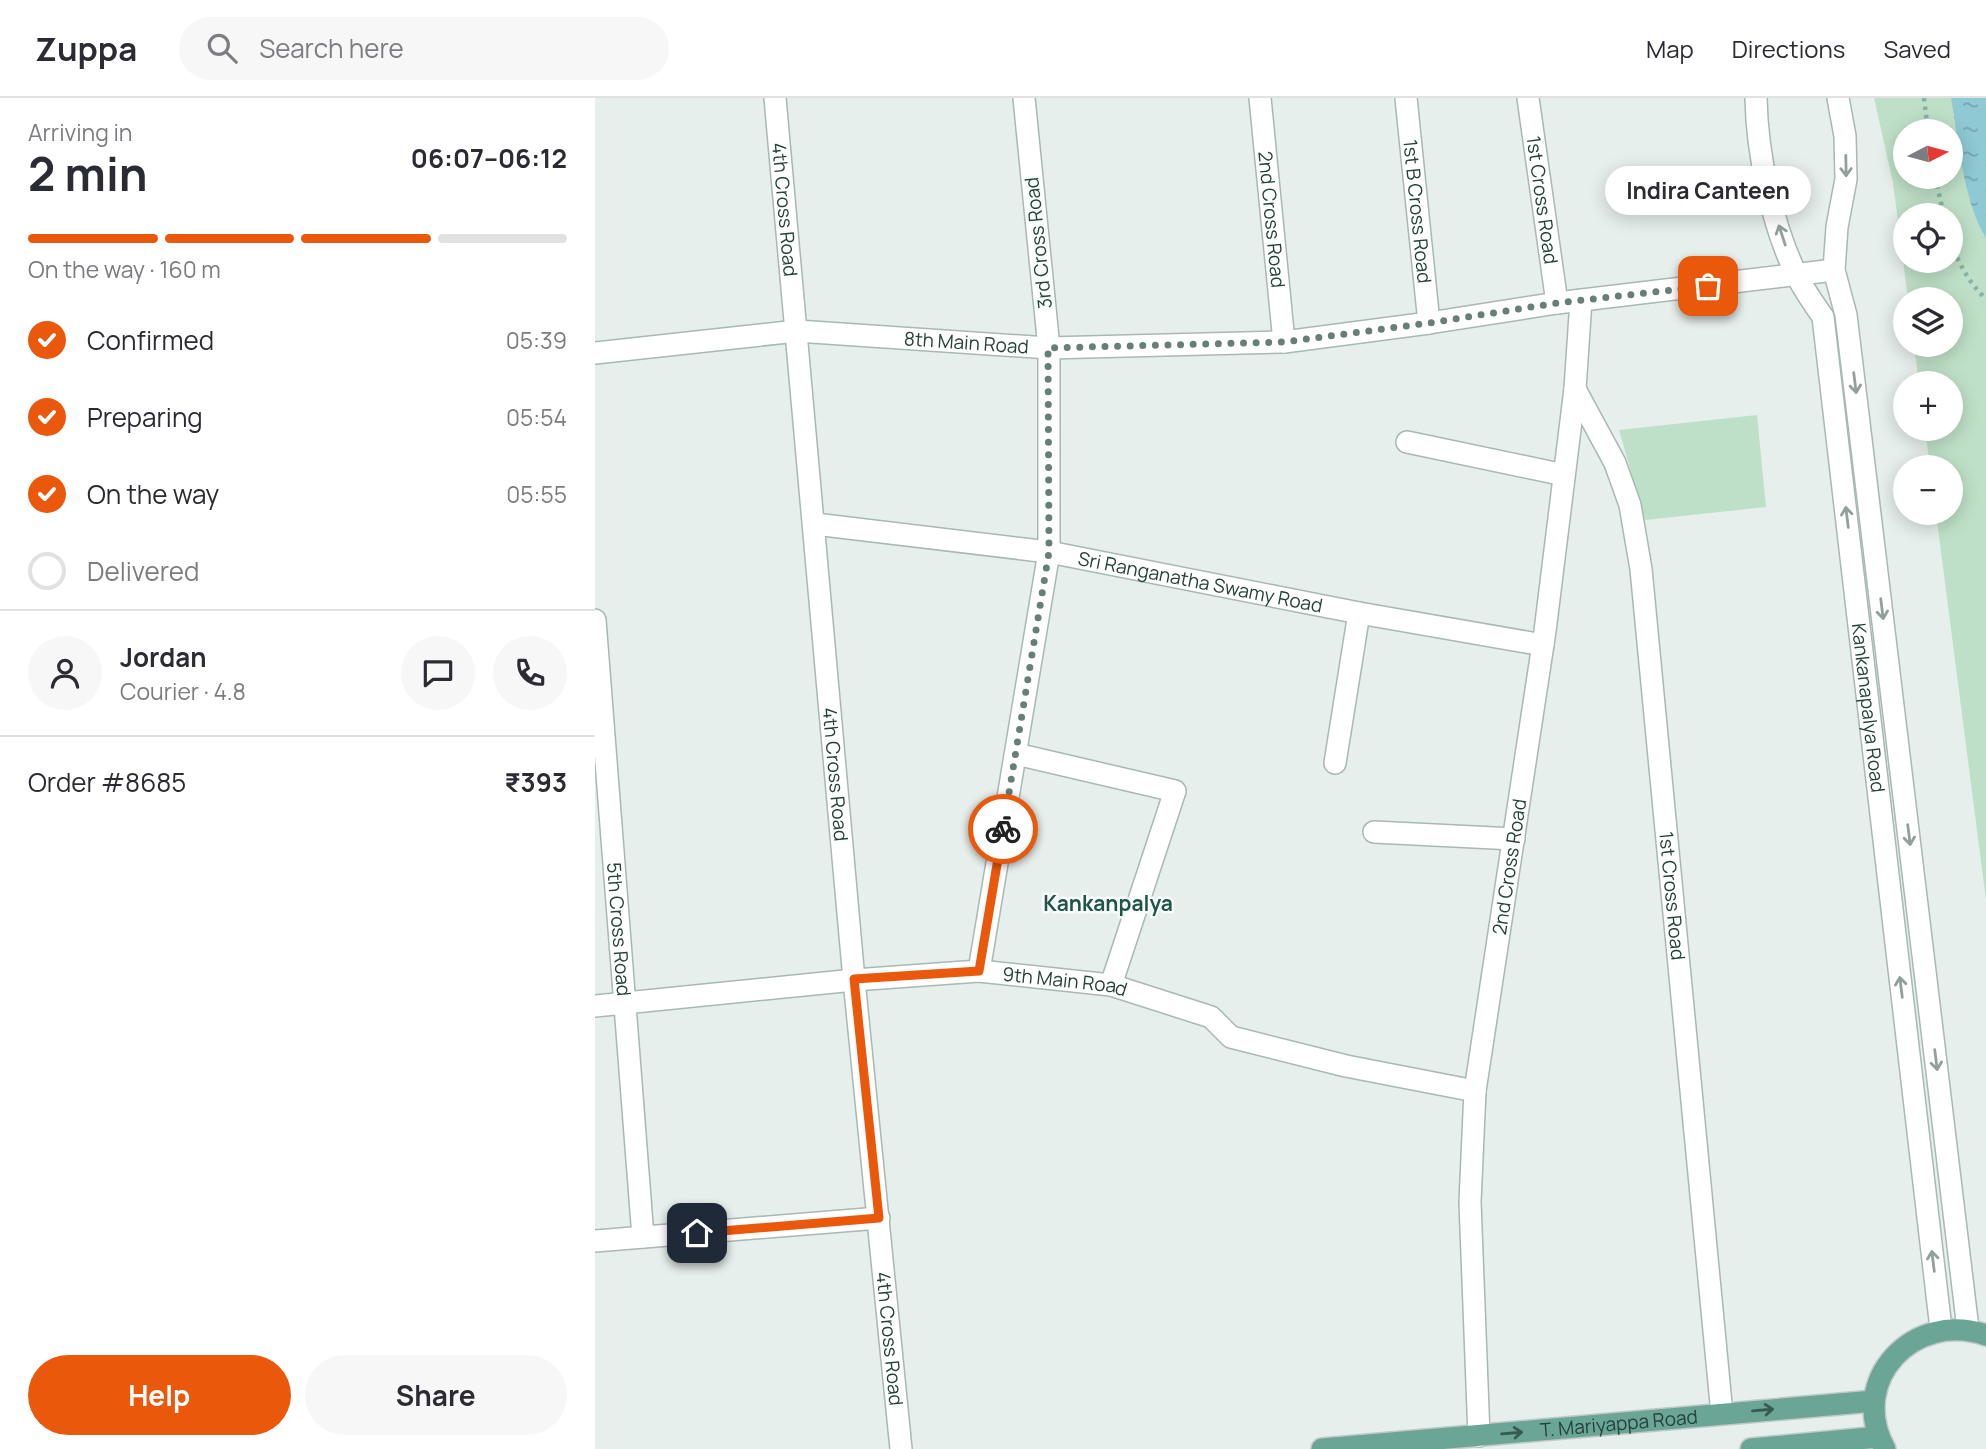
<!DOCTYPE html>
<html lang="en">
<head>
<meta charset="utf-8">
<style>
  :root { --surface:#fff; --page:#f7f7f7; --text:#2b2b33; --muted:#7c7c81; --line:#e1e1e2; --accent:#ea580c }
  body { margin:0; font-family:Manrope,sans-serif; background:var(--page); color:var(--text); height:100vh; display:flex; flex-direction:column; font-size:26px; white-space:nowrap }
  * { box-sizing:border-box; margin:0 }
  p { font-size:23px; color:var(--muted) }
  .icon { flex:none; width:38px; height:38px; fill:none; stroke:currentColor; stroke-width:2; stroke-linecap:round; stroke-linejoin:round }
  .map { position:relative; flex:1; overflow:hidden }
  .details { display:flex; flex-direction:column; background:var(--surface); width:595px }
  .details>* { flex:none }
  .needle { width:46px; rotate:84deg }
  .tools { position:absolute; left:1298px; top:21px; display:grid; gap:14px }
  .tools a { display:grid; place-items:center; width:70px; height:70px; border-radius:50%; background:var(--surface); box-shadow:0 4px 18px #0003; font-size:35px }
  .pin { position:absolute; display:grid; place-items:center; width:60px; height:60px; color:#fff; margin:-30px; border-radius:14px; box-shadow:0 4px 10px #0006 }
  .courier { position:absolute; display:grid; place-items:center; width:70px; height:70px; margin:-35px; border:5px solid #ea580c; border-radius:50%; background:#fff; color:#222; box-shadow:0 2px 9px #0007 }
  .bubble { position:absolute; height:49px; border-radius:24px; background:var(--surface); box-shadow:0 4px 18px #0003; font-size:23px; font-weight:700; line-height:49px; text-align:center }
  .overview em { font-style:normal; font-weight:700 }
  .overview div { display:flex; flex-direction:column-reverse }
  .overview { display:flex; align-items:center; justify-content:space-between; height:119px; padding:0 28px }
  h1 { font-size:46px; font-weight:700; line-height:52px }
  .bar { display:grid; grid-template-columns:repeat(4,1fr); gap:10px 7px; align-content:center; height:84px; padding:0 28px }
  .bar i { height:9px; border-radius:5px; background:var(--line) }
  .bar .current { background:var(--accent) }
  .bar p { grid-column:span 4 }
  .line { display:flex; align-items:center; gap:18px; padding:0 28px; border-top:2px solid var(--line) }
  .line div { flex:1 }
  .round { display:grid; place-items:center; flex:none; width:74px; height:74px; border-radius:37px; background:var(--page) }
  ol { padding:0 28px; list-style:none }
  li { display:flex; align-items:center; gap:21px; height:77px }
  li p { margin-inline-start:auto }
  li .icon { padding:7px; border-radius:50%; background:var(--accent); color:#fff; stroke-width:4 }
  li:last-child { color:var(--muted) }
  li i { width:38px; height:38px; border:4px solid var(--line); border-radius:50% }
  .cta { display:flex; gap:14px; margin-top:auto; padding:14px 28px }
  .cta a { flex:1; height:80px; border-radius:42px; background:var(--accent); color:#fff; font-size:28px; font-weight:700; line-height:80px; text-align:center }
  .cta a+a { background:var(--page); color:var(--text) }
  header { display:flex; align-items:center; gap:42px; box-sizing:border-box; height:98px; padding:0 35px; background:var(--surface); border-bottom:2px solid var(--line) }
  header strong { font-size:33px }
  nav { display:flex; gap:38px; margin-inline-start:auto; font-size:24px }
  .search { width:490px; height:63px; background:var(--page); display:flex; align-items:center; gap:18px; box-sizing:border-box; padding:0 24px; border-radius:38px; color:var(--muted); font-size:26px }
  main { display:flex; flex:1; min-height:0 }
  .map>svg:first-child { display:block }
  .green { fill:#bfe0c8; fill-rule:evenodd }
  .water { fill:url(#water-ripples) }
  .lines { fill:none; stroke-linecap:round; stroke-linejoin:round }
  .minor-casing { stroke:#a8b8b2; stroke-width:24 }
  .major-casing { stroke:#c2cac8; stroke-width:24 }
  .path { stroke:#86b3a5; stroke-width:4.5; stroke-dasharray:3.5 5; stroke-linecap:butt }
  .minor { stroke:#fff; stroke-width:21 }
  .major { stroke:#6aa596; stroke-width:21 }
  .oneway { stroke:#92a09c }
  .oneway2 { stroke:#365b51 }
  .done { stroke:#687f78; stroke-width:7; stroke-dasharray:0 12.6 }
  .route { stroke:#ea580c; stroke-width:9 }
  .labels { text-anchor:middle; stroke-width:5; stroke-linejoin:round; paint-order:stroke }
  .street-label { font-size:19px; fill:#24423a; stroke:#f7fbf9 }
  .neighbourhood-label { font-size:21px; font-weight:bold; fill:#1f5548; stroke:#f7fbf9 }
</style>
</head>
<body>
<header>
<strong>Zuppa</strong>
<div class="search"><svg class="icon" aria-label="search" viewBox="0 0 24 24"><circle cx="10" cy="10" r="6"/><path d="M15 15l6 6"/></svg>Search here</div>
<nav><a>Map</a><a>Directions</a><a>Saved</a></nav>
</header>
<main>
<section class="details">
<div class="overview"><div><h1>2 min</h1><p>Arriving in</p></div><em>06:07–06:12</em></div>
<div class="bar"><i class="current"></i><i class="current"></i><i class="current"></i><i></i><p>On the way · 160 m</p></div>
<ol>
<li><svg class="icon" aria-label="check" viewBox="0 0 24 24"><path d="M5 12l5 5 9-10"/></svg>Confirmed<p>05:39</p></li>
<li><svg class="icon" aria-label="check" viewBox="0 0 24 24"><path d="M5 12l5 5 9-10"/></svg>Preparing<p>05:54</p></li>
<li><svg class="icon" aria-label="check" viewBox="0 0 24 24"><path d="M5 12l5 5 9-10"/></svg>On the way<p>05:55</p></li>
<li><i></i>Delivered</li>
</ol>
<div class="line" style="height:126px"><a class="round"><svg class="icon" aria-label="person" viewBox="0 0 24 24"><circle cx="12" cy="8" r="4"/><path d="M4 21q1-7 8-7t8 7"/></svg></a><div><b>Jordan</b><p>Courier · 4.8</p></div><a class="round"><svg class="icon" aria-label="chat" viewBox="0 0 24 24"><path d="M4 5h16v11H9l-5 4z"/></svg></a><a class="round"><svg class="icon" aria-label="phone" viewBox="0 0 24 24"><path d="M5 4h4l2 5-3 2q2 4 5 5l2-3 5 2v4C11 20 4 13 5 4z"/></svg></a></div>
<div class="line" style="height:91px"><div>Order #8685</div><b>₹393</b></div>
<div class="cta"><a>Help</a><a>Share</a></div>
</section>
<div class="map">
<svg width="1391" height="1351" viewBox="0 0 1391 1351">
  <defs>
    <pattern id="water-ripples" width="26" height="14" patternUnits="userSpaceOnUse" patternTransform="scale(1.75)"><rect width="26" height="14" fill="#8ec9d4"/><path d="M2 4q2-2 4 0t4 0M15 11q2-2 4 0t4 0" fill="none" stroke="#74a5ad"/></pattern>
  </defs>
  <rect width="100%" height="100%" fill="#e6efeb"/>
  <path class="green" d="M1279 0H1391V802L1341 415H1356V369H1335L1330 331H1356V285H1324L1319 247H1356V201H1313L1298 85ZM1311 33H1356V79H1311ZM1311 117H1356V163H1311Z
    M1162 317 1171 409 1050 422 1024 332Z"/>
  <path class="water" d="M1356 0H1391V140C1368 102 1364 44 1356 0Z"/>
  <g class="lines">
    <defs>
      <g id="minor">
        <path id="s1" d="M180 0 259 882 306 1351"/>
        <path id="s2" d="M665 0 689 244"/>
        <path id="s3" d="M811 0 834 225"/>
        <path id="s4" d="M933 0 962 205"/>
        <path id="s5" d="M1161 0C1162 56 1177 127 1202 178 1209 192 1219 206 1228 219L1346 1231"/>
        <path d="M1243 0 1250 38 1251 81 1242 129 1239 172 1251 217 1373 1231"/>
        <path id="s6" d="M0 255 202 233 454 250 689 244 834 225 962 205 1239 172"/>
        <path id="s7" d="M980 291 1020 365 1035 407 1046 471 1127 1316"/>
        <path d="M812 344 969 377"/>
        <path id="s8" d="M220 426 454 454 764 515 948 547"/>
        <path id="s9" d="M0 522 48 1139"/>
        <path d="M421 656 580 693 516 887"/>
        <path d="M740 665 764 515"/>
        <path d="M779 734 919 741"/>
        <path d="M384 873 454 454V250L429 0"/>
        <path id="s10" d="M0 908 259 882 384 873 516 887 616 919 636 939 751 968 880 993"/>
        <path d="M0 1143 284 1120"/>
        <path id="s11" d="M884 1338 875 1104 880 993 950 533 980 291 986 202"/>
      </g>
      <g id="major">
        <path id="s12" d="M727 1351 1279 1303"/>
        <path d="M1156 1351 1284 1339"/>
        <path d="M1290 1351C1252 1282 1319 1212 1391 1237"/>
      </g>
    </defs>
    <use href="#minor" class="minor-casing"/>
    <use href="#major" class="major-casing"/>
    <path class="path" d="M1329 0 1333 33
      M1340 79 1349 117
      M1356 144C1364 166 1374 185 1391 201"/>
    <use href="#minor" class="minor"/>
    <use href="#major" class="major"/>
  </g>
  <defs><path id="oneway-shaft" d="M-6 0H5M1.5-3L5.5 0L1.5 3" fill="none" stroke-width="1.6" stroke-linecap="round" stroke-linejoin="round" transform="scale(1.75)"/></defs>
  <g class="oneway">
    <use href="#oneway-shaft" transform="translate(1251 68) rotate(89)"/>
    <use href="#oneway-shaft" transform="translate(1187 137) rotate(-108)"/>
    <use href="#oneway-shaft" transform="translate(1260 285) rotate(83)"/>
    <use href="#oneway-shaft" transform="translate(1252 419) rotate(-97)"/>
    <use href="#oneway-shaft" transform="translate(1287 511) rotate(83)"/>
    <use href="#oneway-shaft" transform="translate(1314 737) rotate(83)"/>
    <use href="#oneway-shaft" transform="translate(1306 889) rotate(-97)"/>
    <use href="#oneway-shaft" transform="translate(1341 962) rotate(83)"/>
    <use href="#oneway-shaft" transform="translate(1338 1163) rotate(-97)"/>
  </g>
  <g class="oneway2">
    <use href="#oneway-shaft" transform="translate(1168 1312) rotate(-5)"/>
    <use href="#oneway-shaft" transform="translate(917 1335) rotate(-5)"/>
  </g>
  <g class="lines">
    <path class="done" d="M408 731 454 454 453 250 689 244 834 225 962 205 1113 188"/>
    <path class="route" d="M102 1135 284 1120 259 881 384 873 408 731"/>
  </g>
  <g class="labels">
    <g class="street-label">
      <text dy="7" stroke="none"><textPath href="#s4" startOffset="103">1st Cross Road</textPath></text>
      <text dy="7" stroke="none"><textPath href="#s1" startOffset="112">4th Cross Road</textPath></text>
      <text dy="7" stroke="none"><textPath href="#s3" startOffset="114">1st B Cross Road</textPath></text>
      <text dy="7" stroke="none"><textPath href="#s2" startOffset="122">2nd Cross Road</textPath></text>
      <text transform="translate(443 145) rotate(-96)" y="7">3rd Cross Road</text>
      <text dy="7" stroke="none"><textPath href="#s6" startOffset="373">8th Main Road</textPath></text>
      <text dy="7" stroke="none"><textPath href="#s8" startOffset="390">Sri Ranganatha Swamy Road</textPath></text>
      <text dy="7" stroke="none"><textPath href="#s5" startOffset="626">Kankanapalya Road</textPath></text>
      <text dy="7" stroke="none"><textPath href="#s1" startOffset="679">4th Cross Road</textPath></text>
      <text dy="7" stroke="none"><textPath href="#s11" startOffset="572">2nd Cross Road</textPath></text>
      <text dy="7" stroke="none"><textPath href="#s7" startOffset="522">1st Cross Road</textPath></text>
      <text dy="7" stroke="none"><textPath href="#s9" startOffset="310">5th Cross Road</textPath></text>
      <text dy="7" stroke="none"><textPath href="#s10" startOffset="472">9th Main Road</textPath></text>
      <text dy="7" stroke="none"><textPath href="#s1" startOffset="1246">4th Cross Road</textPath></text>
      <text dy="7" stroke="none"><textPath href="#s12" startOffset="298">T. Mariyappa Road</textPath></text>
    </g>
    <g class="neighbourhood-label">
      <text x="513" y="813">Kankanpalya</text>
    </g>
  </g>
</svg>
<div class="tools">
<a><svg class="needle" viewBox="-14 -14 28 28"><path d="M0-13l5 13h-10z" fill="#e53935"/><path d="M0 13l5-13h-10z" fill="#7c7c81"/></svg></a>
<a><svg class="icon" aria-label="locate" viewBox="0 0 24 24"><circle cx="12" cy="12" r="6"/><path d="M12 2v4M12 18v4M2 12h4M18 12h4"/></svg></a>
<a><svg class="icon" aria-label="layers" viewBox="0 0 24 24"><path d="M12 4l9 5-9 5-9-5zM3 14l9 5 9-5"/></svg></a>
<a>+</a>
<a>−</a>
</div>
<div class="pin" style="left:1113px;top:188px;background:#ea580c"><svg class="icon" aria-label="bag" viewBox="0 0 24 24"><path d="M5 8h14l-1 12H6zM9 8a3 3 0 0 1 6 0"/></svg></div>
<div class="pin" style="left:102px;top:1135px;background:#1f2937"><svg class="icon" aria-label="home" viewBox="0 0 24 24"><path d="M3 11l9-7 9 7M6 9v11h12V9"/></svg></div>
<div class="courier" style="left:408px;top:731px"><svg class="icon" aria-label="bike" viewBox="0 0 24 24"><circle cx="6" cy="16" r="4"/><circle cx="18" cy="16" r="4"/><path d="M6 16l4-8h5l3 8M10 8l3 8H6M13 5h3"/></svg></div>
<div class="bubble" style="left:1010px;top:68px;width:206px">Indira Canteen</div>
</div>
</main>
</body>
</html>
